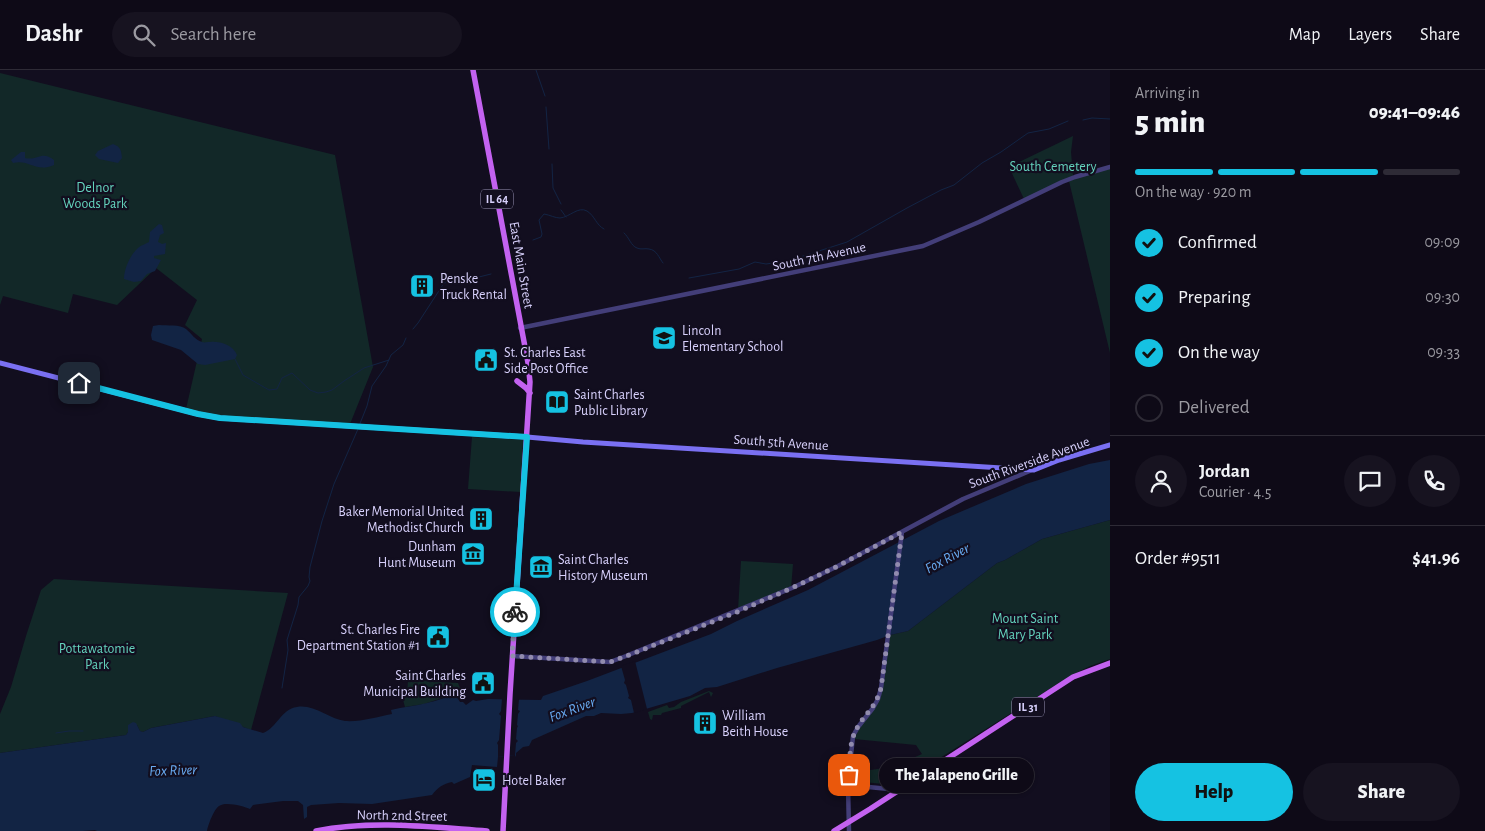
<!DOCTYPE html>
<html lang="en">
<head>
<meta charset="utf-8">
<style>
  :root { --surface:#0e0a17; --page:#171320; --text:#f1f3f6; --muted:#9b9aa1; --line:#2e2b36; --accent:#15c2e2 }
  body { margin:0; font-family:"Alegreya Sans",sans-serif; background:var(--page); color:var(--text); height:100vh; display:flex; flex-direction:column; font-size:19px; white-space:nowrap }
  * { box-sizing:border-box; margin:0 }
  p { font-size:16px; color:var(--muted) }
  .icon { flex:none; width:28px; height:28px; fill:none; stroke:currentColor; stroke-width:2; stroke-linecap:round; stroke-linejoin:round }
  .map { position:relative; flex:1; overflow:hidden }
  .details { display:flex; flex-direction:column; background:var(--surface); width:375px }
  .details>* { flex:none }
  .pin { position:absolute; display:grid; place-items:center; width:42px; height:42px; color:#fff; margin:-21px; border-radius:10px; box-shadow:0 2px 8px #0006 }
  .courier { position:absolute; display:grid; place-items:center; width:50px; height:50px; margin:-25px; border:4px solid #15c2e2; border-radius:50%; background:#fff; color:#222; box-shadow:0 1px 6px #0007 }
  .bubble { position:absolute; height:35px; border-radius:18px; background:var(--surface); box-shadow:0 1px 4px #0004,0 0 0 1px var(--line); font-size:16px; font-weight:800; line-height:35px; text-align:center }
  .headline em { font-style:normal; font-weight:800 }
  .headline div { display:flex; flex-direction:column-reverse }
  .headline { display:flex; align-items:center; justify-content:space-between; height:85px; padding:0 25px }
  h1 { font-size:32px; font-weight:800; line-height:38px }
  .bar { display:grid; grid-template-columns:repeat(4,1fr); gap:8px 5px; align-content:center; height:60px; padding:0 25px }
  .bar i { height:6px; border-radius:4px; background:var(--line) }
  .bar .selected { background:var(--accent) }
  .bar p { grid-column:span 4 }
  .line { display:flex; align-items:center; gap:12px; padding:0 25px; border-top:1px solid var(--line) }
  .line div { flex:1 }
  .round { display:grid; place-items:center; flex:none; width:52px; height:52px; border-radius:26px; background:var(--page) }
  ol { padding:0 25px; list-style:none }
  li { display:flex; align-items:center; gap:15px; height:55px }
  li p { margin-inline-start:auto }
  li .icon { padding:5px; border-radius:50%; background:var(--accent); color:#111; stroke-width:4 }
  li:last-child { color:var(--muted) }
  li i { width:28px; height:28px; border:2px solid var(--line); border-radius:50% }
  .primary-button { display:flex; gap:10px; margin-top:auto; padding:10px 25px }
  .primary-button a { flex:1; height:58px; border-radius:30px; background:var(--accent); color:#111; font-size:20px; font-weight:800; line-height:58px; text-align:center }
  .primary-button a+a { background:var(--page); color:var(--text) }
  header { display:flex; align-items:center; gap:30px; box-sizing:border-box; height:70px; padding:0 25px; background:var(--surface); border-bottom:1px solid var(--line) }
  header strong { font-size:24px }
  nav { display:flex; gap:28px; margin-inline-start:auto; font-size:18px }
  .search { width:350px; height:45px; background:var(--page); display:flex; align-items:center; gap:12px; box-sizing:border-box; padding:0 18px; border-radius:28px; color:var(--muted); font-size:19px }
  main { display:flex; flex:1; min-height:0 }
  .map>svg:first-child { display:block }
  .green { fill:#122828 }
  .water { fill:#122444 }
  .pier { fill:#120e1f }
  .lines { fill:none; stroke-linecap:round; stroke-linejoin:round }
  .stream { stroke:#122444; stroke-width:1 }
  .tertiary { stroke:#433e79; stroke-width:4.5 }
  .secondary { stroke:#7a70f2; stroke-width:5 }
  .primary { stroke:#c362f0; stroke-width:5.5 }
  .done { stroke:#928cae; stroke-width:5; stroke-dasharray:0 9 }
  .route { stroke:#15c2e2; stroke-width:6 }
  .labels { text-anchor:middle; stroke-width:4.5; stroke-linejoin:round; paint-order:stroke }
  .shield { fill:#120e1f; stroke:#9c96b9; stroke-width:1 }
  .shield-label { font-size:12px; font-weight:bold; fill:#d7d0fb }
  .park-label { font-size:14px; fill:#64d3bd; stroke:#120e1f }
  .street-label { font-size:14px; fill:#d7d0fb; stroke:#120e1f }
  .poi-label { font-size:14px; fill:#d7d0fb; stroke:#120e1f; text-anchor:start }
  .water-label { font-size:15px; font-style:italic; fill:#68aaf1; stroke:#120e1f }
</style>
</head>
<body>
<header>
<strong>Dashr</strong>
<div class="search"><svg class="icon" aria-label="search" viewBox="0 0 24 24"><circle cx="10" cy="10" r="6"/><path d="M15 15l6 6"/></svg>Search here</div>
<nav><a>Map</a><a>Layers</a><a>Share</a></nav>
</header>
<main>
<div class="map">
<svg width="1110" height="761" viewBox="0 0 1110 761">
  <rect width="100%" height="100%" fill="#120e1f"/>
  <path class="green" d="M0 3 335 85 373 297 350 354 220 347 186 339 202 269 185 255 197 230 156 198 117 235 73 224 68 243 3 226 0 235Z
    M1073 66 1071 82 1073 106 1024 129 1009 97Z
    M1110 96V283L1069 111Z
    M472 367 523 370 521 422 468 419Z
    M1110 450V589L1090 596 1070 606 902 712 892 715 855 711V700C879 702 900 694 922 684L916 675 854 669 860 657 879 630 890 565 908 561 997 493 1005 490 1042 469Z
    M741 491 793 494 791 519 738 540Z
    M54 509 288 523 251 660 215 646 151 658 143 662 140 661 137 655 128 656V662L126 665 0 683V644L11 617 26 566 41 520Z
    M408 610 458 613 463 625 457 627 448 626 424 634 405 637 402 626 407 625Z
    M709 621 713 623 711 627 709 622 681 636V638L662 643 661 645H653L652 650 650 649 648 642 667 635 669 638 674 637 681 632Z"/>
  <path class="water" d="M113 74C121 77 121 80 122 88L118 93 99 89 95 85 98 81Z
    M21 82H25V88C37 91 42 80 54 90V95C35 103 30 89 13 93L11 90Z
    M159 154 162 155 164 163 160 165 158 172 162 174 166 173 165 184 154 186V188L161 190 155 201 147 204 141 211 134 212 124 209C124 199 130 185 138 178 141 175 146 174 149 172L150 162Z
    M159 255C167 256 180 254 186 259 192 264 195 270 202 272 206 273 205 272 210 272 220 271 233 275 237 285L235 289 205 295 198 294 181 280 152 270 151 265 153 256Z
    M1110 390V450L1042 469 1005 490 997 493 908 561 890 565 877 570 777 598 717 617 705 618 690 626 632 643 621 644 601 643 594 646H586L532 670 529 676 523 677 516 683V687L515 685 498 687 497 697 472 695 470 707 454 714 452 712C443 714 438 717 432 725L372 734 339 733 311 735 307 737V747L304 749 303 735 298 731H283L253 735 250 739C244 736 225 731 219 736 214 739 208 755 207 761H97L95 760 83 761H0V683L126 665 128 662V655L133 652 136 653 140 661 143 662 151 658 215 646 240 653 243 657 263 663C277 658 281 639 297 637 314 634 329 649 345 651 361 652 377 647 392 644L391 640C403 637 415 636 427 633 438 631 445 626 457 627L460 632H463L466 635 473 630 476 631 488 629 541 630 543 626 587 611 711 564 737 551 808 520 939 451 1026 414 1089 394Z"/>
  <path class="pier" d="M635 591 647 639 634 643 631 630 628 628 629 626 626 615 624 613 625 610 621 596Z
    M502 629H519L518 640 520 641 518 644 517 655 518 656 517 658 516 669 518 671 516 673 515 685 498 687V675L497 673 499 670 501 646 499 644 501 641Z"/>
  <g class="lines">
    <path class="stream" d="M536 0 545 26
      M546 37 549 79
      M1083 50 1092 48 1110 49
      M552 94 553 118 561 134
      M561 140 566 147
      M624 163C629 167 631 176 637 178 641 180 645 178 649 179 657 180 659 188 663 193
      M533 170 541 167 542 164 539 150 544 144C550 145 555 148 560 148 570 147 578 136 587 141 595 146 596 155 604 159
      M794 189 847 172 907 138 941 120 954 115 982 93 1001 82 1028 63 1049 59 1068 51
      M689 208 739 199 755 192 766 194 773 193 776 191
      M461 210H467L491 204
      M413 259 418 253 444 213 449 212
      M235 289 243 305 269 320 277 319 282 308 292 303 310 320 318 323 326 322 332 320 344 311 364 298 389 290
      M359 356 367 336 372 316 386 296 391 285 403 275 406 268
      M282 618 288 580 287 570 298 535 299 527 308 516 310 511 309 507 310 497 322 451 334 414 358 359
      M56 663 69 661H83"/>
    <path class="tertiary" d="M520 258 923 176 979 152 1062 112 1075 107 1110 97
      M512 586 610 592 626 586 792 518 838 496 963 429 1032 400
      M848 715 899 720
      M849 761 848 715 853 666 858 657 873 638 878 629 881 618 902 462"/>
    <path class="secondary" d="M0 293 198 344 220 348 527 367 583 372 1034 400 1059 390 1110 375"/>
    <path class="primary" d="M473 0 528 293 530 312 510 624 503 761
      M517 311 526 318 530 323
      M316 761C373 750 429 757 487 761
      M834 761 870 739 1073 607 1110 593"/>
  </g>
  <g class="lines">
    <path class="done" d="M515 542 512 586 610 592 637 582 737 542 792 518 838 496 902 462 881 618C875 639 866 642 857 658 849 672 850 689 849 705"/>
    <path class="route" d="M79 313 198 344 220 348 527 367 515 542"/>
  </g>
  <defs>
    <symbol id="building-square" viewBox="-11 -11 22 22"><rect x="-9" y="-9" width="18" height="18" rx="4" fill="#15c2e2" stroke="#120e1f"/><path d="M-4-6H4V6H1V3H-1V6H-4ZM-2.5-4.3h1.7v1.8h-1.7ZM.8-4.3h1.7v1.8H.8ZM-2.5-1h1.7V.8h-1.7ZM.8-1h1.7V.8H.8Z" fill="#111"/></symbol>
    <symbol id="school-square" viewBox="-11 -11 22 22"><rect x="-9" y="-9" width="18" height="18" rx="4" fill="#15c2e2" stroke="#120e1f"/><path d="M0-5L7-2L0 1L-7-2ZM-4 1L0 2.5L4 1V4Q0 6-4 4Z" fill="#111"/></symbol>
    <symbol id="civic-square" viewBox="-11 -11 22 22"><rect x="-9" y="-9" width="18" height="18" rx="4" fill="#15c2e2" stroke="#120e1f"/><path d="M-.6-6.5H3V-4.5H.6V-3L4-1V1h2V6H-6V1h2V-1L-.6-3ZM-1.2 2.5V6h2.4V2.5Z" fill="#111"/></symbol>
    <symbol id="library-square" viewBox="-11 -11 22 22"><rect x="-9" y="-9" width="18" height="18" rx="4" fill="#15c2e2" stroke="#120e1f"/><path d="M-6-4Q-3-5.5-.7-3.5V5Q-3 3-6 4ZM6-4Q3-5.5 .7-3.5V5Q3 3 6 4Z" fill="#111"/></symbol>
    <symbol id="museum-square" viewBox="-11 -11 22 22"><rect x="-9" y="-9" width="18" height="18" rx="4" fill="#15c2e2" stroke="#120e1f"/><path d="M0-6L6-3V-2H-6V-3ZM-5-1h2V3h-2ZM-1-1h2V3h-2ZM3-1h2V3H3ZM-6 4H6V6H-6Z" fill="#111"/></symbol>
    <symbol id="hotel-square" viewBox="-11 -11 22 22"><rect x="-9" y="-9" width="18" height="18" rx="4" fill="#15c2e2" stroke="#120e1f"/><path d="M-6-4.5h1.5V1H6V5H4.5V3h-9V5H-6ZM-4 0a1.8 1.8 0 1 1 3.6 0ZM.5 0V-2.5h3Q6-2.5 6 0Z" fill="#111"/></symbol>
  </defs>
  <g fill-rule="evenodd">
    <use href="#building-square" x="408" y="202" width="28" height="28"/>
    <use href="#school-square" x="650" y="254" width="28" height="28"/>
    <use href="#civic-square" x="472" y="276" width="28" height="28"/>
    <use href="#library-square" x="543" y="318" width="28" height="28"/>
    <use href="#building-square" x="467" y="435" width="28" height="28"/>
    <use href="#museum-square" x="459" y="470" width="28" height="28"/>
    <use href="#museum-square" x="527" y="483" width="28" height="28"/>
    <use href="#civic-square" x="424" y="553" width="28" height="28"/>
    <use href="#civic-square" x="469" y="599" width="28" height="28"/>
    <use href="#building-square" x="691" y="639" width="28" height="28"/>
    <use href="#hotel-square" x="470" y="696" width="28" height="28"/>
  </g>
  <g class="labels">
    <g class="shield">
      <rect x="481" y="119.5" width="32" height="19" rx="4"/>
      <rect x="1012" y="627.5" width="32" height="19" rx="4"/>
    </g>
    <g class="shield-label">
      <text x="497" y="133">IL 64</text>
      <text x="1028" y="641">IL 31</text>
    </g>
    <g class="park-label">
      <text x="1053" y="101">South Cemetery</text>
      <text x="95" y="122">Delnor<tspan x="95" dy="16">Woods Park</tspan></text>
      <text x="1025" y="553">Mount Saint<tspan x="1025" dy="16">Mary Park</tspan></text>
      <text x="97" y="583">Pottawatomie<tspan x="97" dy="16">Park</tspan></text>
    </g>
    <g class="street-label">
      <text transform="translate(819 186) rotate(-12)" y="5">South 7th Avenue</text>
      <text transform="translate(522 195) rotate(80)" y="5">East Main Street</text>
      <text transform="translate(781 372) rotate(4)" y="5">South 5th Avenue</text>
      <text transform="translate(1029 392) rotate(-20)" y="5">South Riverside Avenue</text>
      <text transform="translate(402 745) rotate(1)" y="5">North 2nd Street</text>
    </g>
    <g class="poi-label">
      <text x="440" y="213">Penske<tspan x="440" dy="16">Truck Rental</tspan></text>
      <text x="682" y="265">Lincoln<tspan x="682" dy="16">Elementary School</tspan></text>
      <text x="504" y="287">St. Charles East<tspan x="504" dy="16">Side Post Office</tspan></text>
      <text x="574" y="329">Saint Charles<tspan x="574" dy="16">Public Library</tspan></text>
      <text x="464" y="446" text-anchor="end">Baker Memorial United<tspan x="464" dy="16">Methodist Church</tspan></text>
      <text x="456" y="481" text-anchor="end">Dunham<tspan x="456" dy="16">Hunt Museum</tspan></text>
      <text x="558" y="494">Saint Charles<tspan x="558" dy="16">History Museum</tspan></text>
      <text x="420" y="564" text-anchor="end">St. Charles Fire<tspan x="420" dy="16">Department Station #1</tspan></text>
      <text x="466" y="610" text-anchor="end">Saint Charles<tspan x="466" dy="16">Municipal Building</tspan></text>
      <text x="722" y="650">William<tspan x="722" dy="16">Beith House</tspan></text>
      <text x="502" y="715">Hotel Baker</text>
    </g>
    <g class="water-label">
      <text transform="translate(947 488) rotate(-28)" y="5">Fox River</text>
      <text transform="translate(572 639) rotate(-20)" y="5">Fox River</text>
      <text transform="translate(173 700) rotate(-2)" y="5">Fox River</text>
    </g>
  </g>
</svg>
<div class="pin" style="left:849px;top:705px;background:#ea580c"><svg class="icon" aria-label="bag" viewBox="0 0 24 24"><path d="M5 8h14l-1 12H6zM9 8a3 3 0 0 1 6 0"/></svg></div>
<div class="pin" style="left:79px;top:313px;background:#1f2937"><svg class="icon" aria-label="home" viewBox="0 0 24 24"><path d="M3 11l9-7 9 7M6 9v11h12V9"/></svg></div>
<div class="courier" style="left:515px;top:542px"><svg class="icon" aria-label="bike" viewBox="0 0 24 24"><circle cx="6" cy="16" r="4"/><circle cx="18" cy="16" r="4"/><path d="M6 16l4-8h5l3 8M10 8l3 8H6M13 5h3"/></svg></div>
<div class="bubble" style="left:879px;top:688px;width:155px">The Jalapeno Grille</div>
</div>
<section class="details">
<div class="headline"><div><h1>5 min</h1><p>Arriving in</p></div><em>09:41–09:46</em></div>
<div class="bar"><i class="selected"></i><i class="selected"></i><i class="selected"></i><i></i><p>On the way · 920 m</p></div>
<ol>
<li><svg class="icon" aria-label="check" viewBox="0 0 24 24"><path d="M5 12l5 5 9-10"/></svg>Confirmed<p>09:09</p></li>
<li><svg class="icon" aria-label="check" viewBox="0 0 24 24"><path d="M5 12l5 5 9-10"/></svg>Preparing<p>09:30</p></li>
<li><svg class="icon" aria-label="check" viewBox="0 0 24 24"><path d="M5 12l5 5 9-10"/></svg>On the way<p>09:33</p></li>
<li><i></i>Delivered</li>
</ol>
<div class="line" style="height:90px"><a class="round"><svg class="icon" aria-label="person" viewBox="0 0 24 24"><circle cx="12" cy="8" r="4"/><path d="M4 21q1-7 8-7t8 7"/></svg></a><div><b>Jordan</b><p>Courier · 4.5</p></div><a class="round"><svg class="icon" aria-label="chat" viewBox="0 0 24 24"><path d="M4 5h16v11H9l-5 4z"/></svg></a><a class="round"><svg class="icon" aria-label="phone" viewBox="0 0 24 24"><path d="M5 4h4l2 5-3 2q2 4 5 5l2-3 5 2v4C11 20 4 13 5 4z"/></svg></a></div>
<div class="line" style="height:65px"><div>Order #9511</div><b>$41.96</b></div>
<div class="primary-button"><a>Help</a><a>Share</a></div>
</section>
</main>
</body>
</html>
